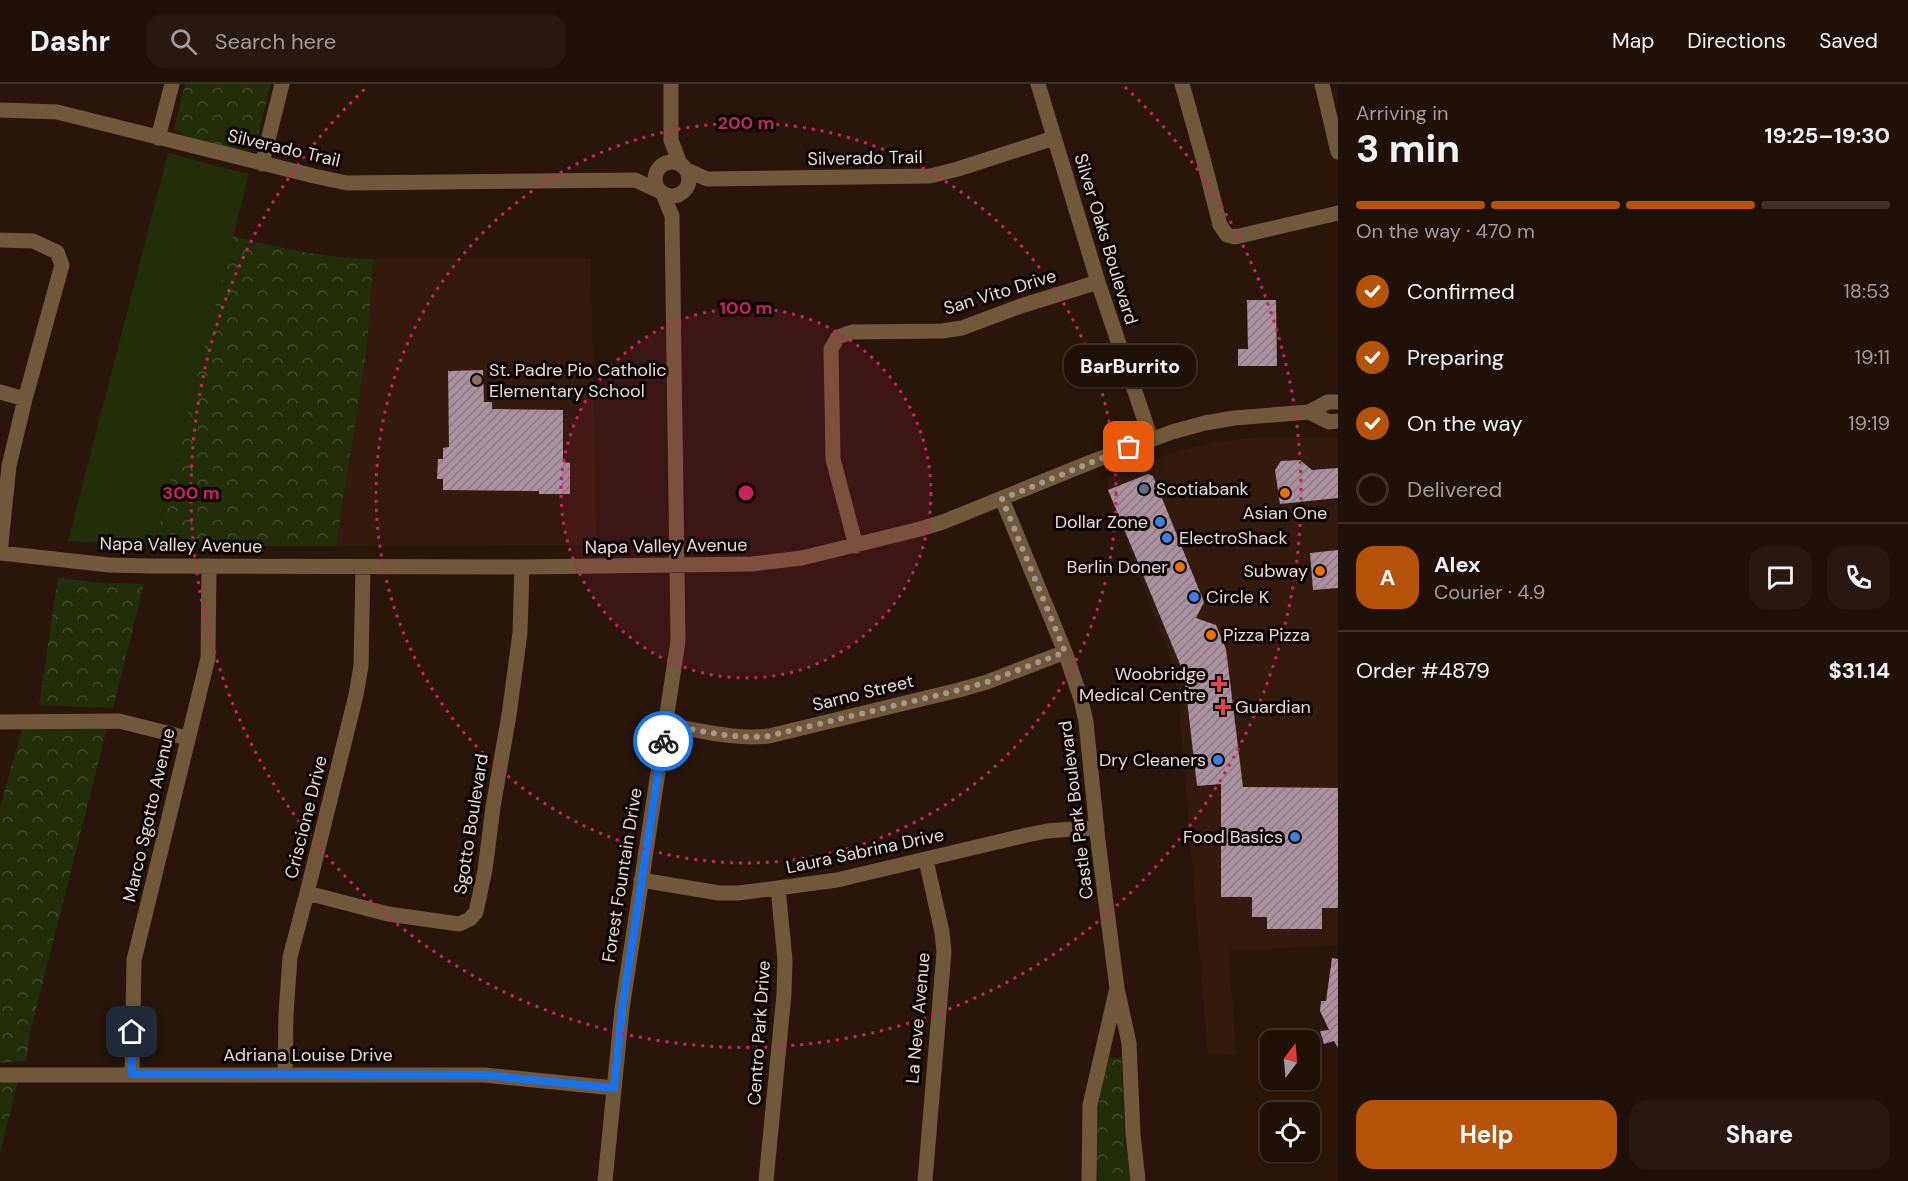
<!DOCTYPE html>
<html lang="en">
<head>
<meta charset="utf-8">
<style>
  :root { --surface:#1f1008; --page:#271912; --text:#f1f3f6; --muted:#a19d9c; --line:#3c3029; --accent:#b45309 }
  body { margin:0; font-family:"DM Sans",sans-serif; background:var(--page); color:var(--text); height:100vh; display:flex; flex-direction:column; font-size:22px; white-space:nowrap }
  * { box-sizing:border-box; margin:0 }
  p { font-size:20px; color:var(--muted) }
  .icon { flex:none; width:33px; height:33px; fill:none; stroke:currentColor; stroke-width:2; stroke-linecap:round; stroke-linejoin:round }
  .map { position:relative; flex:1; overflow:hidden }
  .side { display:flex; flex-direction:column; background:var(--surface); width:570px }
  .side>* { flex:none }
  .needle { width:39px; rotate:16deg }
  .buttons { position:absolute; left:1260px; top:946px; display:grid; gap:12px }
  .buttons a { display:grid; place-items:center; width:60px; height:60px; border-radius:12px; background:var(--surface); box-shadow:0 2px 4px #0004,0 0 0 2px var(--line); font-size:30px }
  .pin { position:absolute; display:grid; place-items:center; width:51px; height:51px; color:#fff; margin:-26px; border-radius:12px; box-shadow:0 3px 9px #0006 }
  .courier { position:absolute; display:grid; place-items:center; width:60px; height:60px; margin:-30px; border:4px solid #1a73e8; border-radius:50%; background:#fff; color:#222; box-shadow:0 2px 8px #0007 }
  .bubble { position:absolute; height:42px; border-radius:18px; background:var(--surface); box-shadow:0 2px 4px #0004,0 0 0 2px var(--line); font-size:20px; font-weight:700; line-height:42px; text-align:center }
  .head em { font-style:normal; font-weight:700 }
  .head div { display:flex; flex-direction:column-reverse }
  .head { display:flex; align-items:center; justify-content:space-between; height:102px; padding:0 18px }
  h1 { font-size:39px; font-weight:700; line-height:45px }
  .bar { display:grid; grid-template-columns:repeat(4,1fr); gap:9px 6px; align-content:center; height:72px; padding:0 18px }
  .bar i { height:8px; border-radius:4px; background:var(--line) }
  .bar .active { background:var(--accent) }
  .bar p { grid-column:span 4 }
  .line { display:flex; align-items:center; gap:15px; padding:0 18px; border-top:2px solid var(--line) }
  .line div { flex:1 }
  .round { display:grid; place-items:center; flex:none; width:63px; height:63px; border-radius:18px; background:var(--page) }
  ol { padding:0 18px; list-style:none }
  li { display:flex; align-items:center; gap:18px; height:66px }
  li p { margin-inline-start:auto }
  li .icon { padding:6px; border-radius:50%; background:var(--accent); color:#fff; stroke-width:4 }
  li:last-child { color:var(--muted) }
  li i { width:33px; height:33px; border:3px solid var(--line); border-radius:50% }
  .cta { display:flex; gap:12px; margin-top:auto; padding:12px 18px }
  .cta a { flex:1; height:69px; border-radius:18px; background:var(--accent); color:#fff; font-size:24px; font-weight:700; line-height:69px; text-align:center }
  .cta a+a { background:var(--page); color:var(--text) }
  header { display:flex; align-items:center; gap:36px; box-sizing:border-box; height:84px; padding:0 30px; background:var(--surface); border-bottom:2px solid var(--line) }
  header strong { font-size:28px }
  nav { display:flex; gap:33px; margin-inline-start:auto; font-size:21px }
  .search { width:420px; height:54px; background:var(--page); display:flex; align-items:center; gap:15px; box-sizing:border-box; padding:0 21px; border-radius:18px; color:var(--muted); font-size:22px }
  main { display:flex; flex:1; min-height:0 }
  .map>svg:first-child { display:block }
  .built { fill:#341a0c }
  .grass { fill:#222e08 }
  .park { fill:url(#park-crowns) }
  .building { fill:url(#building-hatch) }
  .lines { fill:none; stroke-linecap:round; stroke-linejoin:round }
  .minor { stroke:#71583a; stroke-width:15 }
  .done { stroke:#a6958d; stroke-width:6; stroke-dasharray:0 10.8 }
  .route { stroke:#1a73e8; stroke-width:8 }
  .ring { fill:none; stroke:#c42261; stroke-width:3; stroke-dasharray:3 6 }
  .education-dot { fill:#8d6e63; stroke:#0b0402; stroke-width:2 }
  .service-dot { fill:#5c6f8a; stroke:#0b0402; stroke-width:2 }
  .food-dot { fill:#e8710a; stroke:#0b0402; stroke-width:2 }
  .shop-dot { fill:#3f7fe0; stroke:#0b0402; stroke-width:2 }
  .health-dot { fill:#e0444e; stroke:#0b0402; stroke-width:2 }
  .labels { text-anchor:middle; stroke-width:6; stroke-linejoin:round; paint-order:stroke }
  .street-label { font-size:18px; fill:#e9dad3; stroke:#0b0402 }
  .poi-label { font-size:18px; fill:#e9dad3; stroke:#0b0402; text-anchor:start }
  .centre { fill:#c42261; stroke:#0b0402; stroke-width:3 }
  .ring-label { font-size:18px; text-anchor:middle; font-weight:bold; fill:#c42261; stroke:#0b0402; stroke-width:6; stroke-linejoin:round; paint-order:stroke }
</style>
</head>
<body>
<header>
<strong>Dashr</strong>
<div class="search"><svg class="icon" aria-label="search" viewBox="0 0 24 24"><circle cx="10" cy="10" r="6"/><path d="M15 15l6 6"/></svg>Search here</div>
<nav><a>Map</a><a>Directions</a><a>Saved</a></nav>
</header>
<main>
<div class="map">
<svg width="1338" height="1097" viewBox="0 0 1338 1097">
  <defs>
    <pattern id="park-crowns" width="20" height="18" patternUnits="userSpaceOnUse" patternTransform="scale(1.5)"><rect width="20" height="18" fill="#222e08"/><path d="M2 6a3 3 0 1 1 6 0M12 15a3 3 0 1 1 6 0" fill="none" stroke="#424c2b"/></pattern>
    <pattern id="building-hatch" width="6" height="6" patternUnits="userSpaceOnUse" patternTransform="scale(1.5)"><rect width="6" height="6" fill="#ab91a0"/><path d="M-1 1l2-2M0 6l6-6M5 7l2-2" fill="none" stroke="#8d7983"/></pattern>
  </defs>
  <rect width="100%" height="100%" fill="#29150a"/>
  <path class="built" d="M373 175H591L596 461 336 462 367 264Z
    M1252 354H1338V861L1229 867 1236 970 1208 971 1178 610 1166 559 1160 548 1108 406 1107 396V393L1178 367 1215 358Z"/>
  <path class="grass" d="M168 69 249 90 154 462 68 457Z"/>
  <path class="park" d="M185 0H271L255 63C241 72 202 57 186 52L174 45Z
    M233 152C281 164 323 174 373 175L367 264 336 462H154Z
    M58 494 103 499 144 500 113 624 39 621Z
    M107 644 30 949 26 977 0 979V723L22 645Z
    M1108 973 1121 974 1125 1061 1132 1097H1098C1093 1057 1098 1012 1108 973Z
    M0 998H18L0 1068Z"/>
  <path class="building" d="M1247 216H1276L1277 282H1238V265H1248Z
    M483 286 484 318H492V325L563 326V378L570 379V410H539V407L443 406V395H437L438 375H443V364L449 363 448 287Z
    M1300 376 1312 386 1338 384V414L1280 420 1275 386 1281 377Z
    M1148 390 1153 392 1204 518 1196 534 1216 541 1226 565 1243 703 1338 704V824H1322V845H1267V833H1252V813H1221V700L1197 702 1184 590 1108 406Z
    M1338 466V504L1313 506 1310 469Z
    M1332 874 1338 875V964L1334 957 1324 960 1320 947 1329 946 1320 927 1321 917H1326Z"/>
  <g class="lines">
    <path class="minor" d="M671 0V56L680 80
      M1038 0 1098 198 1151 355
      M1182 0 1204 78 1220 141 1227 151 1235 153 1338 129
      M1322 0 1338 68
      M0 26 57 28 314 92 347 99 635 96 659 107
      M158 54 172 0
      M655 95a17 17 0 1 1 34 0a17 17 0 1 1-34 0Z
      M262 80 282 0
      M687 86 707 95 930 92 958 85 1054 54
      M0 156 33 157 57 168 62 181 25 315 9 382 0 469
      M0 308 25 315
      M1309 328 1329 338 1338 337
      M1002 415 1065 568 1081 615 1086 638 1098 757 1117 904 1129 959 1133 1050 1138 1097
      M856 462 833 375 831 265 838 253 852 248 942 247 962 244 1021 222 1098 198
      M0 469 109 481 151 482 522 483 752 480 802 474 920 445 943 438 1091 378 1172 348 1205 339 1234 334 1309 328 1328 318H1338
      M0 638 119 637 187 654
      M666 641C700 646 734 656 769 652L959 606 987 598 1065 568
      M641 796 719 809H738L778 804 837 796 1027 751 1047 747 1097 743
      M307 809 388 830 459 840 470 835 476 828 485 786 493 723 509 631 520 549 522 483
      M132 990 134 876 208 574 209 482
      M0 991H484L614 1004
      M285 991 286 930 290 873 307 809 356 611 361 582 363 483
      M605 1097 622 925 678 557 672 132 663 110
      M766 1097 784 910 785 876 778 804
      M925 1097 944 868 942 848 926 776
      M1089 1097 1090 1021 1116 908"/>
  </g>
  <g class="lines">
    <path class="done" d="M663 657 666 641C700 646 734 656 769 652L959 606 987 598 1065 568 1002 415 1129 363"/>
    <path class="route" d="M132 948V990L484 991 614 1004 622 925 663 657"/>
  </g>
  <circle cx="746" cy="409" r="185" fill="#c42261" fill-opacity=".12"/>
  <g class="ring">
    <circle cx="746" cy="409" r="185"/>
    <circle cx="746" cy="409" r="370"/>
    <path d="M1125 3A555 555 0 1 1 367 3"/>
  </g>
  <circle class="education-dot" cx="477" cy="296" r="6"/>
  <circle class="service-dot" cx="1144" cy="405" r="6"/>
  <g class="food-dot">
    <circle cx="1285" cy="409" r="6"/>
    <circle cx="1180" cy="483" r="6"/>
    <circle cx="1320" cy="487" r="6"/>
    <circle cx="1211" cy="551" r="6"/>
  </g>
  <g class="shop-dot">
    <circle cx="1160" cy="438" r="6"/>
    <circle cx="1167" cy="454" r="6"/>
    <circle cx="1194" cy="513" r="6"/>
    <circle cx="1218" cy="676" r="6"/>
    <circle cx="1295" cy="753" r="6"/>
  </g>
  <g class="health-dot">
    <path d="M1216 591h6v6h6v6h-6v6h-6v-6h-6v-6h6z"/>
    <path d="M1220 614h6v6h6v6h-6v6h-6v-6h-6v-6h6z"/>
  </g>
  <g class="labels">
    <g class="street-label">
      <text transform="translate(284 64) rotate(13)" y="6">Silverado Trail</text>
      <text transform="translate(865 74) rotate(-1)" y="6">Silverado Trail</text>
      <text transform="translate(1106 155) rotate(73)" y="6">Silver Oaks Boulevard</text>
      <text transform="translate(1000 208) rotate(-17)" y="6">San Vito Drive</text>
      <text transform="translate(181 461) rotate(1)" y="6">Napa Valley Avenue</text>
      <text transform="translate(666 462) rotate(-1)" y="6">Napa Valley Avenue</text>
      <text transform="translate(863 609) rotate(-14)" y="6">Sarno Street</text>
      <text transform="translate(1076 726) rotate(-97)" y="6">Castle Park Boulevard</text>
      <text transform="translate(149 731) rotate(-77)" y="6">Marco Sgotto Avenue</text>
      <text transform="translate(306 733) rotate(-76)" y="6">Criscione Drive</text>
      <text transform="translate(471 740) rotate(-81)" y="6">Sgotto Boulevard</text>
      <text transform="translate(865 767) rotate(-12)" y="6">Laura Sabrina Drive</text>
      <text transform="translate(622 791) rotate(-81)" y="6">Forest Fountain Drive</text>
      <text transform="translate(918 934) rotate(-85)" y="6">La Neve Avenue</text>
      <text transform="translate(759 949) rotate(-86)" y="6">Centro Park Drive</text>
      <text x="308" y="977">Adriana Louise Drive</text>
    </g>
    <g class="poi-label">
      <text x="489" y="292">St. Padre Pio Catholic<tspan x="489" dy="21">Elementary School</tspan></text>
      <text x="1156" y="411">Scotiabank</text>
      <text x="1285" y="435" text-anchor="middle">Asian One</text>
      <text x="1148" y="444" text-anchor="end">Dollar Zone</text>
      <text x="1179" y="460">ElectroShack</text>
      <text x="1168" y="489" text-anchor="end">Berlin Doner</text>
      <text x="1308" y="493" text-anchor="end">Subway</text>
      <text x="1206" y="519">Circle K</text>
      <text x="1223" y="557">Pizza Pizza</text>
      <text x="1206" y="596" text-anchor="end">Woobridge<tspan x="1206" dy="21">Medical Centre</tspan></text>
      <text x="1235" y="629">Guardian</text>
      <text x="1206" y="682" text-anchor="end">Dry Cleaners</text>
      <text x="1283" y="759" text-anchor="end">Food Basics</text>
    </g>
  </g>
  <circle cx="746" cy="409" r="9" class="centre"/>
  <g class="ring-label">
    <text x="746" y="45">200 m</text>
    <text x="746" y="230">100 m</text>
    <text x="191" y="415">300 m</text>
  </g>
</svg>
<div class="buttons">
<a><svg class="needle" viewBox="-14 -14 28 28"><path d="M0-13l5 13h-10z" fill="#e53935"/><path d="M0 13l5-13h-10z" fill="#a19d9c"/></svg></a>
<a><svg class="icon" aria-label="locate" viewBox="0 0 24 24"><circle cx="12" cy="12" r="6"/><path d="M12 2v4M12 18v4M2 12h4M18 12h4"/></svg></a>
</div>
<div class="pin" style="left:1129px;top:363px;background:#ea580c"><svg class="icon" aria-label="bag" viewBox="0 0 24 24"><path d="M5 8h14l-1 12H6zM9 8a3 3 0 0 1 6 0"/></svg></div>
<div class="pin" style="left:132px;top:948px;background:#1f2937"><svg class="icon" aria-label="home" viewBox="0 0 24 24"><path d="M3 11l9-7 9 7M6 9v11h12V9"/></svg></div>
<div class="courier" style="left:663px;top:657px"><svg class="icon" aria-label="bike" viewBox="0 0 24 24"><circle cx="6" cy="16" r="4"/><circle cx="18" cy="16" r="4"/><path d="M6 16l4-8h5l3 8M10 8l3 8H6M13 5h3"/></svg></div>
<div class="bubble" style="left:1064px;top:261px;width:132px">BarBurrito</div>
</div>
<section class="side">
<div class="head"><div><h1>3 min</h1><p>Arriving in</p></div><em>19:25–19:30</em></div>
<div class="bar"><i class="active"></i><i class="active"></i><i class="active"></i><i></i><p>On the way · 470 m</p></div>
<ol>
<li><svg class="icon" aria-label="check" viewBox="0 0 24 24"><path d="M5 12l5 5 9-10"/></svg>Confirmed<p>18:53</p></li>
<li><svg class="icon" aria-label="check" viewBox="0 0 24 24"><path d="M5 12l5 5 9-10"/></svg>Preparing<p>19:11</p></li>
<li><svg class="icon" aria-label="check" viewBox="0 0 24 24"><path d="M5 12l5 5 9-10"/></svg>On the way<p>19:19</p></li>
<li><i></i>Delivered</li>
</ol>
<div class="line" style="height:108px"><b class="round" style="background:var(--accent);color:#fff">A</b><div><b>Alex</b><p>Courier · 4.9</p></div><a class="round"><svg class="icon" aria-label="chat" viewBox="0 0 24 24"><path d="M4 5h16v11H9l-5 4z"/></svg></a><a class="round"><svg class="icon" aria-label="phone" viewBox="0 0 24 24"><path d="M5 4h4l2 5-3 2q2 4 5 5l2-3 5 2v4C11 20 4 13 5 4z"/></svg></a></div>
<div class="line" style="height:78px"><div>Order #4879</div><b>$31.14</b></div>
<div class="cta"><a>Help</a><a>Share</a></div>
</section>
</main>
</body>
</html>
